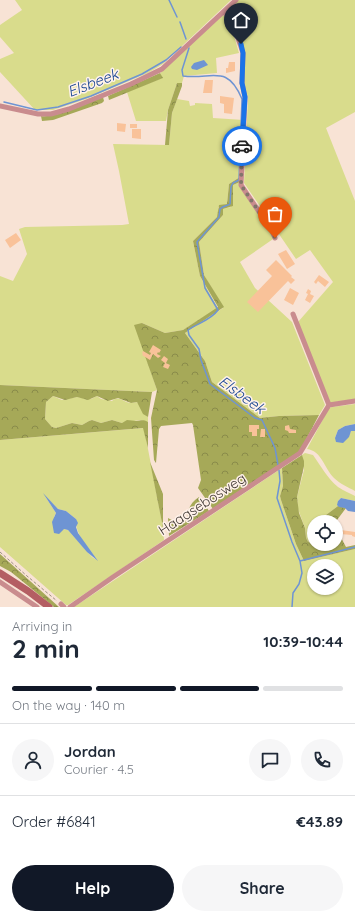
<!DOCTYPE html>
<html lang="en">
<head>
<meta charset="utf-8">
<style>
  :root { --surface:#fff; --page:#f6f6f7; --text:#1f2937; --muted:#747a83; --line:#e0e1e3; --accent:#111827 }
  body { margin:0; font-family:Quicksand,sans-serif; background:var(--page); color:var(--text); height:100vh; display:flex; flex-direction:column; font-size:15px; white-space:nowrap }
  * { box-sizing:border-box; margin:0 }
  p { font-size:13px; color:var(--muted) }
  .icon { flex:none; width:22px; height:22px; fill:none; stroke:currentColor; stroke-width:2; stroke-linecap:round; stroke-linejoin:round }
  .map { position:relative; height:607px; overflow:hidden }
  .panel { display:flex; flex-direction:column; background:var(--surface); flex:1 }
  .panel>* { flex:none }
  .controls { position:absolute; left:307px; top:515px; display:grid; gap:8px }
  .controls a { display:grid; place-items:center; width:36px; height:36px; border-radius:50%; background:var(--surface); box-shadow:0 1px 3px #0004; font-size:20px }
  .pin { position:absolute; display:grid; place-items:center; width:34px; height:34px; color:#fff; margin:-41px -17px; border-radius:50% 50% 50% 0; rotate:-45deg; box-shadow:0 0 4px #0007 }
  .pin .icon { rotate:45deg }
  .courier { position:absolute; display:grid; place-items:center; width:40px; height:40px; margin:-20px; border:3px solid #1a73e8; border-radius:50%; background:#fff; color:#222; box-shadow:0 1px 5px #0007 }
  .summary em { font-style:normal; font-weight:700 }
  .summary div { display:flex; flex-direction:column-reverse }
  .summary { display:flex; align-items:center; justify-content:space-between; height:68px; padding:0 12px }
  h1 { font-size:26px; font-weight:700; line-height:30px }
  .bar { display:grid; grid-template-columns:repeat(4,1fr); gap:6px 4px; align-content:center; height:48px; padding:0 12px }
  .bar i { height:5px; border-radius:3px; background:var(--line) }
  .bar .on { background:var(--accent) }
  .bar p { grid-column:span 4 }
  .line { display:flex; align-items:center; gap:10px; padding:0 12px; border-top:1px solid var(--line) }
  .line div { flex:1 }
  .round { display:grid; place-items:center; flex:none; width:42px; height:42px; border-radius:21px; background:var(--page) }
  .action { display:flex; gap:8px; margin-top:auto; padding:8px 12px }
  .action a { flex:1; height:46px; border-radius:24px; background:var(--accent); color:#fff; font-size:16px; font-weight:700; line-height:46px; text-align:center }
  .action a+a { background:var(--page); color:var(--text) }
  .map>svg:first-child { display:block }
  .green { fill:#d9dc8c; fill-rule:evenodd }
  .forest { fill:url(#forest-crowns) }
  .water { fill:#6e94d3 }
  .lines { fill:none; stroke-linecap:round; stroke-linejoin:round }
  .stream { stroke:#6e94d3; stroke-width:1.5 }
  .building { fill:#f9c299 }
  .path { stroke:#9c8e84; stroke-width:1; stroke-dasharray:3 2; stroke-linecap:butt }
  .minor { stroke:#c98c8e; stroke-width:5 }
  .secondary { stroke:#b45e63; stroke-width:7 }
  .done { stroke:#82756c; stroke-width:4; stroke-dasharray:0 7.2 }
  .route { stroke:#1a73e8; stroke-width:5 }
  .labels { text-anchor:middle; stroke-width:3; stroke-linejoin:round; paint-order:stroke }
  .street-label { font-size:14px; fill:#423a34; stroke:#fff2ea }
  .water-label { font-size:15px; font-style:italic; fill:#194692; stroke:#fff2ea }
</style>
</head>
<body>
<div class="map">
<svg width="355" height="607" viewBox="0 0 355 607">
  <defs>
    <pattern id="forest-crowns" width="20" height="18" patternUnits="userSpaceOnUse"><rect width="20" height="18" fill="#a6a958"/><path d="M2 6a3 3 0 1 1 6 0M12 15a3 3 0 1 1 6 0" fill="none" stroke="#898b4a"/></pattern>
  </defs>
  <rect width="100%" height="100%" fill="#f8e3d5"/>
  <path class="green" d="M15 0H231L163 64 148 73 86 99 53 110H35L0 72V59L14 53 0 37V25L22 10Z
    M238 0H355V112L326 128 355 201V399L330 403 298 322 333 282 310 250 296 259 244 183 248 98 244 82 245 61 228 12V11Z
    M222 15 225 16 232 29 239 53 216 58 217 73 184 76 182 83H177L168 110 166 121H136L127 92 162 78 160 73Z
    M177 99 189 101 190 106 195 105V103L212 104 213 118 244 120 240 177 229 184 227 204 218 207 219 214 217 217 193 241 200 276 218 308 183 330 165 333 142 323 140 339 157 390 152 392 0 385V276L13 281 27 254 19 229 25 227 122 225 129 224 119 171 113 144 169 145 172 113Z
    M240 182 276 237 240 262 255 288 292 322 325 405 319 415 279 416 260 418 212 382 205 361 185 333 223 308 204 275 199 242 223 215V209L231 207 233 185Z
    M53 396 62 400 77 397 91 399 97 396 101 399 112 401C119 395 123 402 130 403 133 403 135 402 137 402 142 407 141 412 148 417V422L140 420 122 423 112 420 101 423 92 420 89 421 82 425 72 423 56 428 52 427 45 419 46 402Z
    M355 404V424L345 426 338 430 335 438 350 433 351 431H355V491C348 487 340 484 334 478 324 468 322 451 307 449L329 408 332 407Z
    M144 428 163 528 164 540 68 605H66L0 547V440ZM45 496 58 509 66 511 76 519C75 536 89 547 97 560L92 557 68 530 64 529 54 517 56 513Z
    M305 453 313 455C321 466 327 478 338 487 344 491 350 493 355 496V501L341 498 338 501V506L326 515 323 522H314V542L312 544 308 542 306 538 305 528 298 509 297 497 304 470 302 455Z
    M282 468 283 486 280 496 281 500 296 544 304 561 355 549V607H74ZM314 566H336V588H314Z"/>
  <path class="forest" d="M160 73 163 78 109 100 108 96Z
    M177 83H182V86L172 113 169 145H165L168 110Z
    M103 97 104 101 102 103 53 120 42 121 41 116C57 118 87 103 103 97Z
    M240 177V182L233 185V206L223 209V215L199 242 204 275 224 307 185 333 205 361 212 382 260 418 279 416 319 415 300 451 213 509 198 488 201 480 193 425 192 423 161 426 159 429 156 463 154 460 151 418 157 390 134 325 142 323 165 333 183 330 218 307 200 276 193 241 217 217 219 205 227 204 229 184Z
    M0 385 152 392 148 417 143 414 137 402 131 403 118 398 108 401 97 396 88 400 77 397 65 400 53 396 46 402 45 419 52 427 56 428 72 423 82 425 89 421 92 420 101 423 112 420 122 423 127 420C130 420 134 421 136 421 141 421 142 419 148 422V448L143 428 0 440Z
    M302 455 304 461V466L297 497 299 513 305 528 306 538 308 542 312 543 314 542V544H336V528L346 547 355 545V549L304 561 296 544 281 500 280 496 283 486 282 468Z
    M150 462 163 494V528Z
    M199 497 209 511 169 536 168 518C174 522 182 524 188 519 187 509 191 502 199 497Z
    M338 506 346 508 337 520 336 523V522H323L326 515Z
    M0 554 59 607H54L11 572 0 566Z"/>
  <path class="water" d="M204 60 208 65 197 70 192 69 191 67 194 63Z
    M355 424V431H351L349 437 343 443 336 442 335 438 338 430 345 426Z
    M43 493 58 509 66 511 76 519 78 523 76 527 78 533 98 561 87 552 68 530 64 529 59 534 54 533 52 522 56 513Z
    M341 498 355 501V512L348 511 345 508 339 507 337 505 338 501Z"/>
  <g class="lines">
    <path class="stream" d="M169 0 177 17
      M180 22 186 39
      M189 48 182 70 183 76C212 80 227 63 242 99L239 180 233 183 231 187 230 204C227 206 223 206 220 209L219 217 197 242 205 288 218 310C211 320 198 323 188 330L189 335 199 349 201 360 210 384 255 418 262 420 275 448 278 465
      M4 102 37 110 58 107 91 96 142 74 166 60 181 47
      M279 470 280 481 277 498 292 542 300 561 302 573 299 584 293 593 292 607
      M300 561 355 547"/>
  </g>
  <path class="building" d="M229 62H235V71L226 73V68H228Z
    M205 80H213L212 93H203Z
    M220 96 234 98 232 114 224 113V104L220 103Z
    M117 123 126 124 125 132 117 131Z
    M130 124H137V128H130Z
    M132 129H141V139L132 138Z
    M16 233 21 240 10 248 5 240Z
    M286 250 295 264 287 269 278 254Z
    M276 260 292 276 291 277 295 280 291 284 288 281 258 312 247 302 272 276 266 270Z
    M319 275 329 282 325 287 318 281 316 284 314 282Z
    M290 288 299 293 293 305 284 300Z
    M308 289 311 291 310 294 314 296 310 303 305 300 308 294 306 293Z
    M153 345 161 350 159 353 158 352 157 354 161 356 158 358 153 354 150 360 142 355 143 354 142 353 143 351 150 355 151 353 149 352Z
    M164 356 168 359 166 363 170 365 168 369 163 367 165 363 161 360Z
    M249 425H259V429H257V436H252V432H249Z
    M289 425 290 429 296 430V433H289L288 431 285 430V426Z
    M261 429H265V437H260Z
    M341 530 355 532V537L352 536V535L340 534Z"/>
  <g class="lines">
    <path class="path" d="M0 552 27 576 57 601"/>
    <path class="minor" d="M224 12 229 18 235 29 243 53 242 83 245 97 241 185 272 231 275 238
      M0 106 38 114H51L69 109 131 84 162 69 236 0
      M293 314 329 405
      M0 582 37 607
      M61 604 64 607
      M70 607 113 577 300 453 329 405 355 401"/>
    <path class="secondary" d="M0 573 28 591 49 607"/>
  </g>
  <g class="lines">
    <path class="done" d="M242 146 241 185 272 231 275 238"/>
    <path class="route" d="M241 44 243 53 242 83 245 97 242 146"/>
  </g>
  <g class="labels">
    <g class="street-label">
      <text transform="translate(202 504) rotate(-33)" y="5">Haagsebosweg</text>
    </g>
    <g class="water-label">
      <text transform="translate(93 83) rotate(-21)" y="5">Elsbeek</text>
      <text transform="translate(242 395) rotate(36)" y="5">Elsbeek</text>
    </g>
  </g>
</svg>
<div class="controls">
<a><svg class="icon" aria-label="locate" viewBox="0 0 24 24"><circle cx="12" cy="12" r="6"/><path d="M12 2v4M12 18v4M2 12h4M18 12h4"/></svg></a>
<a><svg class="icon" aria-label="layers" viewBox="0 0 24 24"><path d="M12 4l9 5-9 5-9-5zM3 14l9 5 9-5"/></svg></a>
</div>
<div class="pin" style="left:275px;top:238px;background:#ea580c"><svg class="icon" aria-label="bag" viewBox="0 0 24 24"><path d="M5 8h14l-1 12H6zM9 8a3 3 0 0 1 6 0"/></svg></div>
<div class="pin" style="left:241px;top:44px;background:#1f2937"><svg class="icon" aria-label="home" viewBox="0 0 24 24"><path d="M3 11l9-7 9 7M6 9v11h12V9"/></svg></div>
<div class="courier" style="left:242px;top:146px"><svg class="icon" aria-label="car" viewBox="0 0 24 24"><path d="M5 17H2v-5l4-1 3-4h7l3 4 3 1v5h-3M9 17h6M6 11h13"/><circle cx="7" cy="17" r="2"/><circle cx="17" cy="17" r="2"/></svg></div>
</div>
<section class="panel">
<div class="summary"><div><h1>2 min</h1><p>Arriving in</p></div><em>10:39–10:44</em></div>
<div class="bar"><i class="on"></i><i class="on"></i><i class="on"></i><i></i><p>On the way · 140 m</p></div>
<div class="line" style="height:72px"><a class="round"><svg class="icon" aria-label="person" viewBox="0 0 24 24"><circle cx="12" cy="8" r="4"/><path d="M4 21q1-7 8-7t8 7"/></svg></a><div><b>Jordan</b><p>Courier · 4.5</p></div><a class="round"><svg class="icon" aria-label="chat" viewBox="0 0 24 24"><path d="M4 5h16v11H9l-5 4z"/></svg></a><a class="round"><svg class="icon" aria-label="phone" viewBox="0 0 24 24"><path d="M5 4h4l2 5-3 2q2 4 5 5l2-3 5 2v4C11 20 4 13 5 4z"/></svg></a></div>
<div class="line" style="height:52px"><div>Order #6841</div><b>€43.89</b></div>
<div class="action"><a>Help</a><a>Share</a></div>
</section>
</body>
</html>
